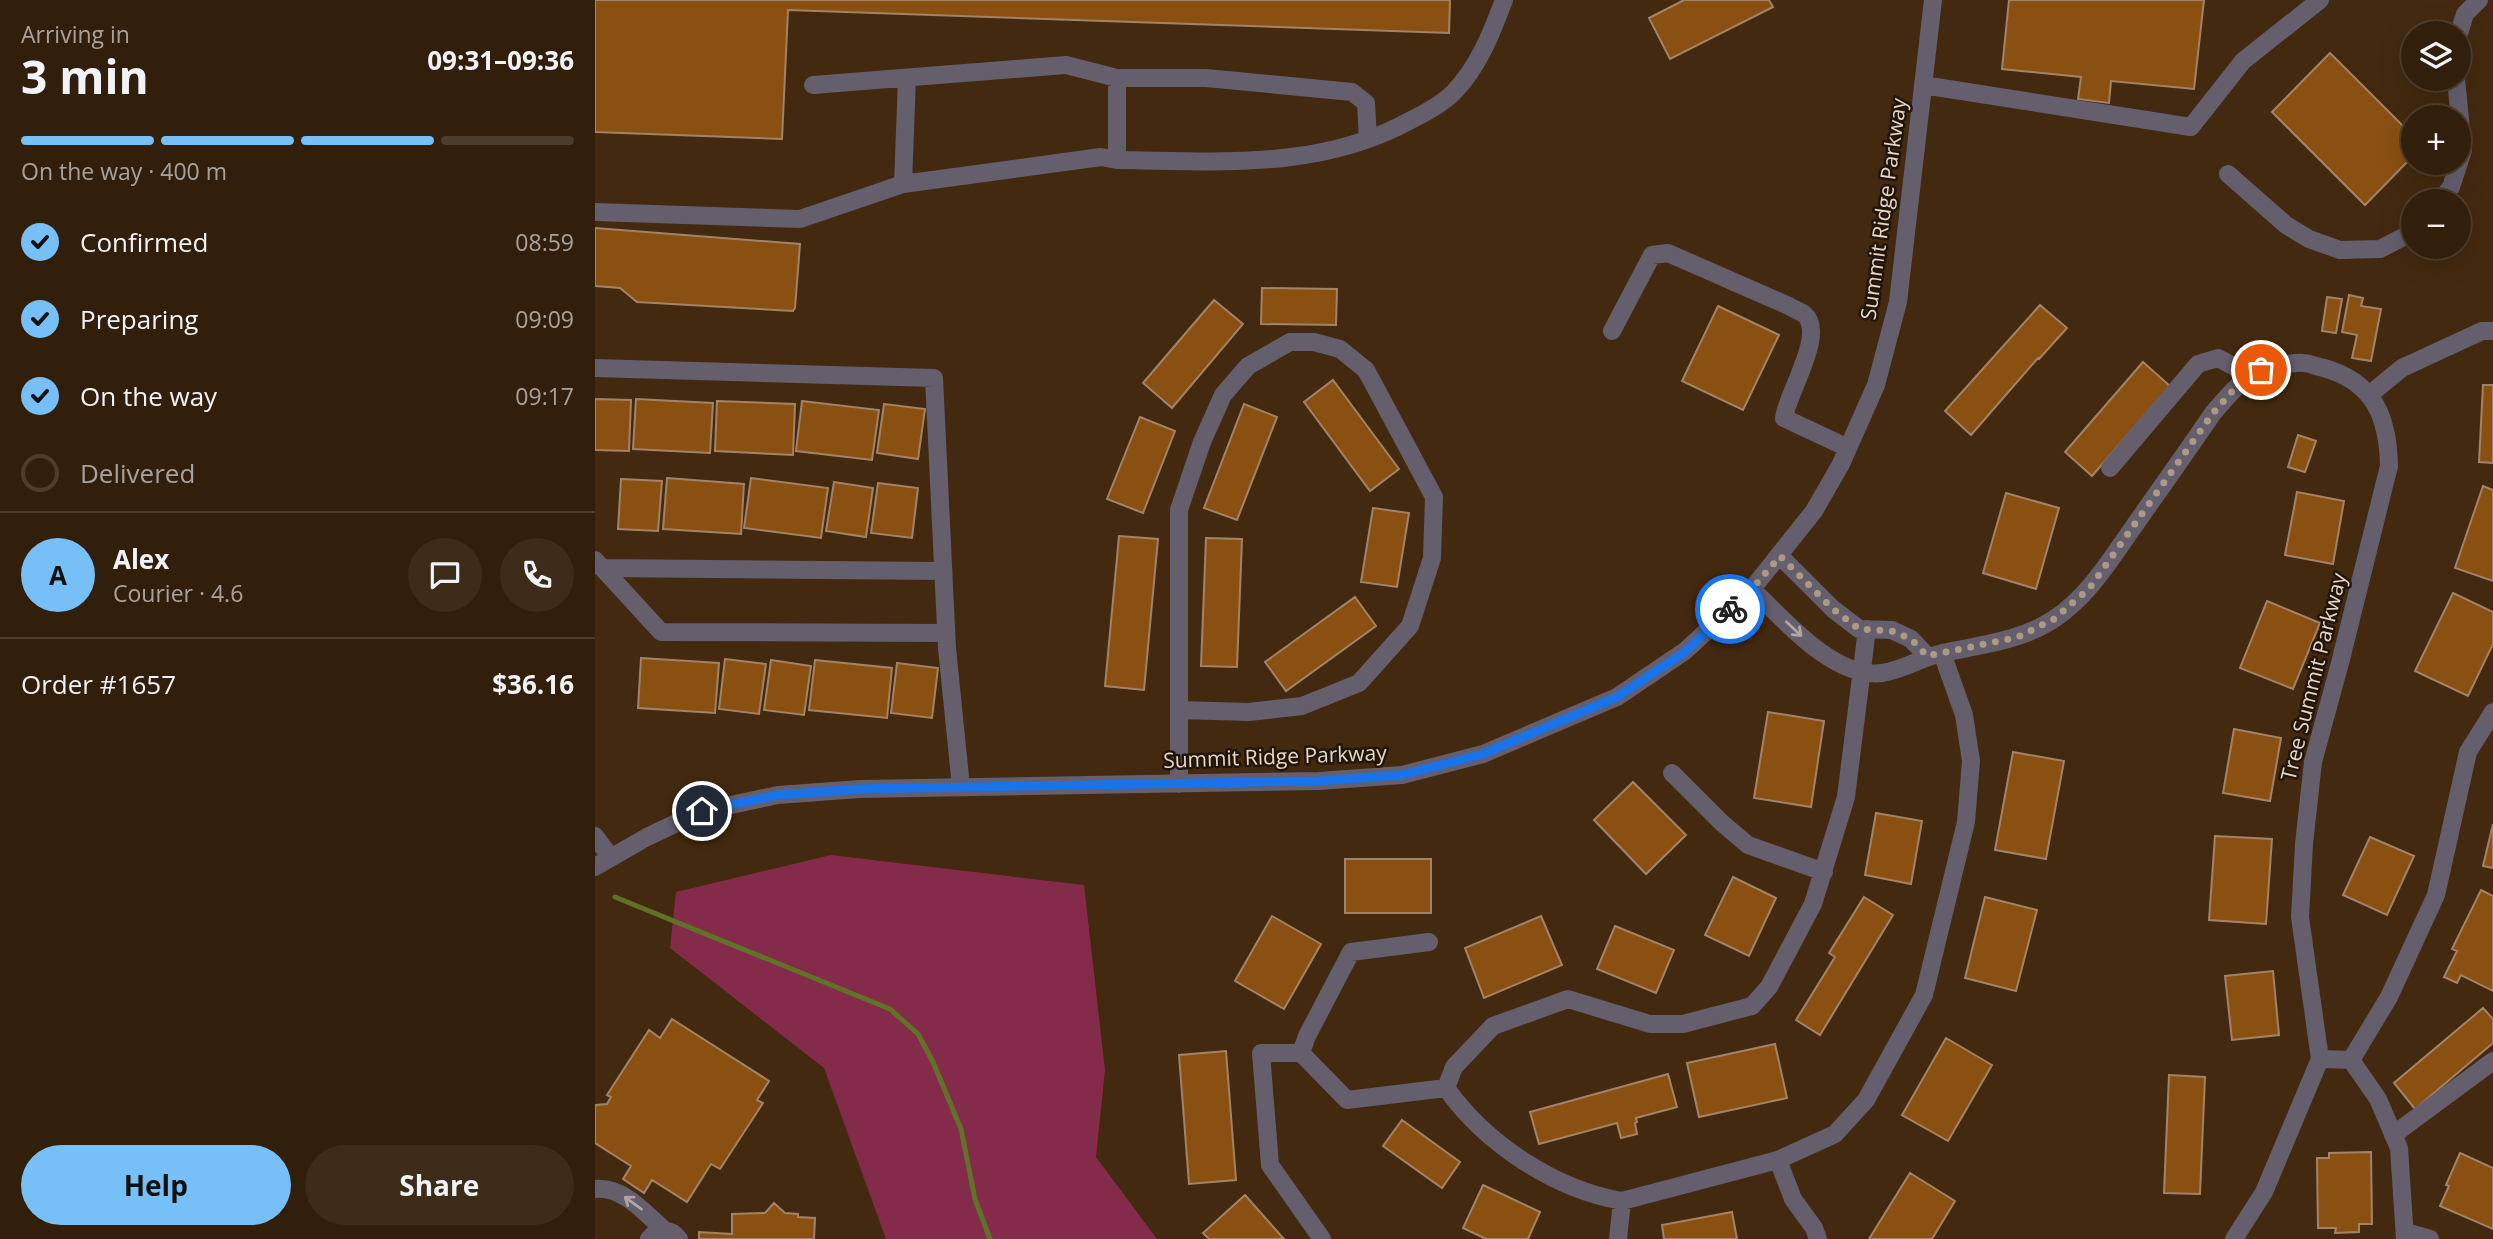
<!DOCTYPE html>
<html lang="en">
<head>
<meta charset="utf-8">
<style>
  :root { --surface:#321f0b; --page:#3d2c19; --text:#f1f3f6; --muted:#a8a29d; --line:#4d3d2c; --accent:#76c0f7 }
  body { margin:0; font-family:"Open Sans",sans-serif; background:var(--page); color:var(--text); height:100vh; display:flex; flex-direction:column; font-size:26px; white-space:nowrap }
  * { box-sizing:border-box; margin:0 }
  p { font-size:23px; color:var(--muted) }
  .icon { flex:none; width:38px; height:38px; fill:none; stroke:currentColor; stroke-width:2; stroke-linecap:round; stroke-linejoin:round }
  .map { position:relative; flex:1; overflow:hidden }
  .drawer { display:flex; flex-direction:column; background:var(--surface); width:595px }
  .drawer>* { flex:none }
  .tools { position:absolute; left:1806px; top:21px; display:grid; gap:14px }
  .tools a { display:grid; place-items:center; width:70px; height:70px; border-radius:50%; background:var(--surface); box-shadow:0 7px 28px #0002,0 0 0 2px var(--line); font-size:35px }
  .pin { position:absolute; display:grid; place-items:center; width:60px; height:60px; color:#fff; margin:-30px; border:4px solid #fff; border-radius:50%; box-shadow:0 2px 7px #0007 }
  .courier { position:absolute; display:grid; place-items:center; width:70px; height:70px; margin:-35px; border:5px solid #1a73e8; border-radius:50%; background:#fff; color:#222; box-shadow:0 2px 9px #0007 }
  .headline em { font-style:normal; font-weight:700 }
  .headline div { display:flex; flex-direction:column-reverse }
  .headline { display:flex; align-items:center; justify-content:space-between; height:119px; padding:0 21px }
  h1 { font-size:46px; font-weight:700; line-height:52px }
  .bar { display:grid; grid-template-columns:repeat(4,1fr); gap:10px 7px; align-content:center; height:84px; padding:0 21px }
  .bar i { height:9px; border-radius:5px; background:var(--line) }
  .bar .on { background:var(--accent) }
  .bar p { grid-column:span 4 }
  .line { display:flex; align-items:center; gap:18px; padding:0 21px; border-top:2px solid var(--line) }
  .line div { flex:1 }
  .round { display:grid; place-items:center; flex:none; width:74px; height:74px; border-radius:37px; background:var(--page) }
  ol { padding:0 21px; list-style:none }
  li { display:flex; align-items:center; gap:21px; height:77px }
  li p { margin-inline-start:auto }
  li .icon { padding:7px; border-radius:50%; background:var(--accent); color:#111; stroke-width:4 }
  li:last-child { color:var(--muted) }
  li i { width:38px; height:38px; border:4px solid var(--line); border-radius:50% }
  .button { display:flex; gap:14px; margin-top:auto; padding:14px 21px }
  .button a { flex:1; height:80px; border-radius:42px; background:var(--accent); color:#111; font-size:28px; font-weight:700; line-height:80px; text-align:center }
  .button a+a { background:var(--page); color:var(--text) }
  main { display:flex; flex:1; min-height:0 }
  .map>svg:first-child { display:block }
  .green { fill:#842b4b }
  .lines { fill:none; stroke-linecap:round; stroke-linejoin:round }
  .stream { stroke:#5f7225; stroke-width:5 }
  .building { fill:#895012; stroke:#a38368; stroke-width:2 }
  .minor { stroke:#645e6d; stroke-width:18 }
  .oneway { stroke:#b3a5a3 }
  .done { stroke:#ae9987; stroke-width:7; stroke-dasharray:0 12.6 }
  .route { stroke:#1a73e8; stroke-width:9 }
  .labels { text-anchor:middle; stroke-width:5; stroke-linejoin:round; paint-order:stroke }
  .street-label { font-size:21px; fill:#e7d5c7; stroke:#21150a }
</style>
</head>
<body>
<main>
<section class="drawer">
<div class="headline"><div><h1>3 min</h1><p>Arriving in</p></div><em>09:31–09:36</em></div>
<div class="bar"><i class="on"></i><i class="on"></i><i class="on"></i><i></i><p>On the way · 400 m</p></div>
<ol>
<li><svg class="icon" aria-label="check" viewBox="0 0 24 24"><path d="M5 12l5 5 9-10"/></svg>Confirmed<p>08:59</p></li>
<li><svg class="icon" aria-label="check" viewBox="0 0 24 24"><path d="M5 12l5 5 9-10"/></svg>Preparing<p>09:09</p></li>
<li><svg class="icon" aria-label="check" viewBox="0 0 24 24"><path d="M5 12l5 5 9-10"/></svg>On the way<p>09:17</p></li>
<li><i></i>Delivered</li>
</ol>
<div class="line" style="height:126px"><b class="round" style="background:var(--accent);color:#111">A</b><div><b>Alex</b><p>Courier · 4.6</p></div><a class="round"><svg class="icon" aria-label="chat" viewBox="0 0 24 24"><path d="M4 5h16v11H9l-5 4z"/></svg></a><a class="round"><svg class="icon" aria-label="phone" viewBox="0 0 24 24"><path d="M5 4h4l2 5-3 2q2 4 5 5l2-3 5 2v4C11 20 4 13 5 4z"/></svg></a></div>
<div class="line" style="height:91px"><div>Order #1657</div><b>$36.16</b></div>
<div class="button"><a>Help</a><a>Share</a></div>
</section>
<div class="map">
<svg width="1898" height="1239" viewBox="0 0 1898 1239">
  <rect width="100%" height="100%" fill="#43290f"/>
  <path class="green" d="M236 855 489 885 510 1070 501 1157 562 1239H291L229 1068 75 948 81 892Z"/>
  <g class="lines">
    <path class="stream" d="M20 897 295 1009 323 1034 338 1062 366 1129 380 1199 395 1239"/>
  </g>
  <path class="building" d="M0 0H855L854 33 193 10 187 139 0 132Z
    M1089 0H1174L1178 7 1075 59 1054 18Z
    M1414 0H1609L1599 89 1516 81 1514 103 1483 99 1486 77 1407 69Z
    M1735 53 1818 136V156L1770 205 1677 112Z
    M0 228 205 244 200 308 198 311 42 302 25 288 0 286Z
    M667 288 742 289 741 325 666 324Z
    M1754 295 1768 298 1766 306 1786 309 1776 361 1757 358 1762 335 1747 332Z
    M1732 297 1747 299 1741 333 1727 331Z
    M619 300 648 324 577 408 548 383Z
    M1445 305 1472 328 1444 359 1443 358 1376 435 1350 411Z
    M1123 306 1184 335 1148 410 1087 381Z
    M1548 362 1575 386 1497 476 1470 452Z
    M738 380 804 469 775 491 709 402Z
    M1888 385H1898V463L1884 462Z
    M0 399 36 400 34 451 0 450Z
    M41 399 118 403 115 453 38 449Z
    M122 401 200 404 198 455 120 451Z
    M207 401 284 410 277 460 201 451Z
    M289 404 330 409 323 459 282 453Z
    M649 404 682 417 642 520 609 508Z
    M545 417 580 431 548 513 512 499Z
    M1703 435 1721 441 1710 472 1693 467Z
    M72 478 149 484 146 534 68 529Z
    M156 478 233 488 226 538 149 528Z
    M26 479 67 481 63 531 23 529Z
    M239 482 278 488 271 537 231 531Z
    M283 483 323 488 317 538 276 533Z
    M1888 486 1898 490V581L1860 568Z
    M1702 492 1749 501 1738 564 1690 555Z
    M1411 493 1464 508 1441 589 1388 573Z
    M778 508 814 513 802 587 766 582Z
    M524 536 563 539 549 690 510 686Z
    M611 538 647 539 642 667 606 666Z
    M1858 593 1898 612V644L1873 696 1820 671Z
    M760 597 781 626 691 691 670 662Z
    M1672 601 1725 623 1698 689 1645 668Z
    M46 658 124 663 120 713 43 708Z
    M130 659 171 664 164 714 124 709Z
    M176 660 216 666 209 715 169 710Z
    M220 660 297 668 292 718 214 710Z
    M302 663 343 668 337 718 296 713Z
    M1173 712 1229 721 1216 807 1159 798Z
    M1639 729 1686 738 1675 801 1628 793Z
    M1418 752 1469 761 1451 859 1400 850Z
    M1038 782 1091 835 1051 874 999 820Z
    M1281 813 1327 821 1316 884 1270 875Z
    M1898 824V868L1888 866Z
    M1620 836 1677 839 1671 924 1614 920Z
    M1775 837 1819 856 1792 915 1748 895Z
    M750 859H836V913H750Z
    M1138 877 1181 898 1154 956 1110 935Z
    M1886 890 1898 896V991L1866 975 1862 983 1849 977 1862 951 1857 949Z
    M1269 897 1298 915 1225 1035 1201 1020 1240 957 1234 953Z
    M1390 897 1442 910 1421 991 1370 978Z
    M677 916 726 944 689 1009 640 981Z
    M946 916 967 965 889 998 870 948Z
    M1020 926 1079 950 1061 993 1002 969Z
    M1678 971 1684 1035 1637 1040 1630 976Z
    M1888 1008 1898 1019V1043L1820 1109 1799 1083Z
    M77 1019 174 1081 162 1100 168 1103 125 1169 116 1164 92 1202 57 1180 49 1193 28 1179 36 1166 0 1143V1107L1 1105 12 1104 16 1097 12 1095 54 1030 65 1038Z
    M1351 1038 1397 1065 1353 1141 1307 1115Z
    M1180 1044 1192 1098 1104 1117 1092 1063Z
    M631 1051 641 1180 594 1184 584 1055Z
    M1073 1074 1082 1107 1041 1118 1042 1122 1040 1123 1042 1134 1026 1138 1022 1123 944 1144 935 1112Z
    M1574 1075 1610 1077 1605 1194 1569 1193Z
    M807 1120 865 1162 847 1188 788 1146Z
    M1776 1152 1777 1224H1764V1232L1740 1233 1741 1228H1723L1722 1158H1734V1153Z
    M1865 1153 1898 1168V1229L1845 1206 1854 1186 1851 1185Z
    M1315 1173 1360 1201 1337 1239H1274Z
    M888 1185 945 1212 933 1239H891L868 1228Z
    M650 1195 689 1239H614L608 1233Z
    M179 1203 190 1213 203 1214V1217L220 1218 219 1239H104V1232L137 1234V1214L170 1213Z
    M1137 1212 1142 1239H1069L1067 1225Z"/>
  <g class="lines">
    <path class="minor" d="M1864 33 1870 14 1884 0
      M1861 79 1868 150 1864 162
      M218 85 471 65 522 78H611L757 92 771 103 773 139
      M1328 85 1596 127 1648 61 1725 0
      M522 160V78
      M1633 174 1691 225 1714 239 1745 250 1785 249 1818 232
      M308 184 312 78
      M1845 201 1856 187 1864 163
      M0 212 205 219 308 184 506 157 522 160C624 161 725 171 818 119 832 112 847 104 858 93 883 68 897 32 909 0
      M1017 331 1057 255 1073 253 1194 306C1198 309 1205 311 1209 314 1232 333 1192 393 1189 418L1253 448
      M0 368 339 378 352 648 366 787
      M1774 395 1807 368 1887 331H1898
      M1515 468 1603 364 1623 358 1657 376
      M1185 556 1238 609 1264 629 1297 630 1316 639 1332 656
      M0 560 66 632 351 633
      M7 568 348 571
      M1157 589C1188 619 1239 679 1287 673 1309 670 1327 657 1348 653 1385 645 1426 641 1459 619 1495 595 1517 557 1542 522 1567 486 1593 450 1618 413 1632 397 1646 379 1666 371 1674 367 1700 362 1708 363 1715 363 1722 367 1729 368 1779 382 1793 417 1794 466L1745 663 1718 762 1709 844 1705 917 1725 1059 1669 1192 1639 1239
      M1077 773 1127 823 1153 845 1229 872
      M584 784V510L607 442 628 395 653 366 695 342H719L745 349 771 370 839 497 837 558 815 626 764 683 707 706 654 712 584 710
      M0 836 16 858
      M0 867 52 837 107 811 183 795 265 789 724 781 807 775 888 754 1022 697 1090 651 1157 589 1219 511 1246 464 1281 385 1303 302 1338 0
      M706 1053 712 1036 756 952 834 942
      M1725 1059 1756 1060 1783 1099 1804 1148 1810 1239
      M1756 1060 1794 997 1841 895 1873 752 1898 712
      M851 1088C891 1144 959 1189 1027 1201L1183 1160 1240 1134 1271 1100 1329 995 1371 822 1376 761 1369 715 1347 653
      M1798 1135 1898 1061
      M1183 1160 1198 1199 1219 1228 1223 1239
      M0 1189C28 1186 50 1213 69 1230
      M1811 1232 1835 1239
      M54 1239C63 1228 76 1228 84 1239
      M727 1239 675 1165 666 1053H706L752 1100 851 1088 859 1067 898 1026 973 999 1055 1024H1088L1157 1006 1174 987 1218 904 1251 797 1272 629
      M1023 1239 1027 1201"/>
  </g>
  <defs><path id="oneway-shaft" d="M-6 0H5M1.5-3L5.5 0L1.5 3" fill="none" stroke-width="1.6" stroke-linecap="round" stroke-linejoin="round" transform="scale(1.75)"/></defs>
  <g class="oneway">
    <use href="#oneway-shaft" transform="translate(1199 629) rotate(43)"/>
    <use href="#oneway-shaft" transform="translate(38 1203) rotate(-144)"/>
  </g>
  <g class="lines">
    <path class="done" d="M1135 609 1157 589 1185 556 1238 609 1264 629 1297 631 1316 639 1332 656 1423 637 1459 619 1476 604 1494 589 1618 413 1642 386 1666 370"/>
    <path class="route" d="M107 811 183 795 265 789 724 781 807 775 888 754 1022 697 1090 652 1135 609"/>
  </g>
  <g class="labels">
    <g class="street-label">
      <text transform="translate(1289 209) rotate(-82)" y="7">Summit Ridge Parkway</text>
      <text transform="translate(1719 677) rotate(-76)" y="7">Tree Summit Parkway</text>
      <text transform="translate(680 757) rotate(-2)" y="7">Summit Ridge Parkway</text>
    </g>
  </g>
</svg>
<div class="tools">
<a><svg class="icon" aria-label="layers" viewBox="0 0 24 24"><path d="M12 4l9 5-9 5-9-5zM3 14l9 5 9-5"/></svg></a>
<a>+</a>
<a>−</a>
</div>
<div class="pin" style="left:1666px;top:370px;background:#ea580c"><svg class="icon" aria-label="bag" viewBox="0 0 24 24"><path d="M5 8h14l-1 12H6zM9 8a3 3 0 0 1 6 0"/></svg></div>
<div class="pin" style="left:107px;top:811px;background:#1f2937"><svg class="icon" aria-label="home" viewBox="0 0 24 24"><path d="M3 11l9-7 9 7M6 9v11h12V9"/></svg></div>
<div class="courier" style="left:1135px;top:609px"><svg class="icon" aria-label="bike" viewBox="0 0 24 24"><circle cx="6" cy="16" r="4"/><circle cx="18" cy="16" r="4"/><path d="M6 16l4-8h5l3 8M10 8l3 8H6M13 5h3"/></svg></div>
</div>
</main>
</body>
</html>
